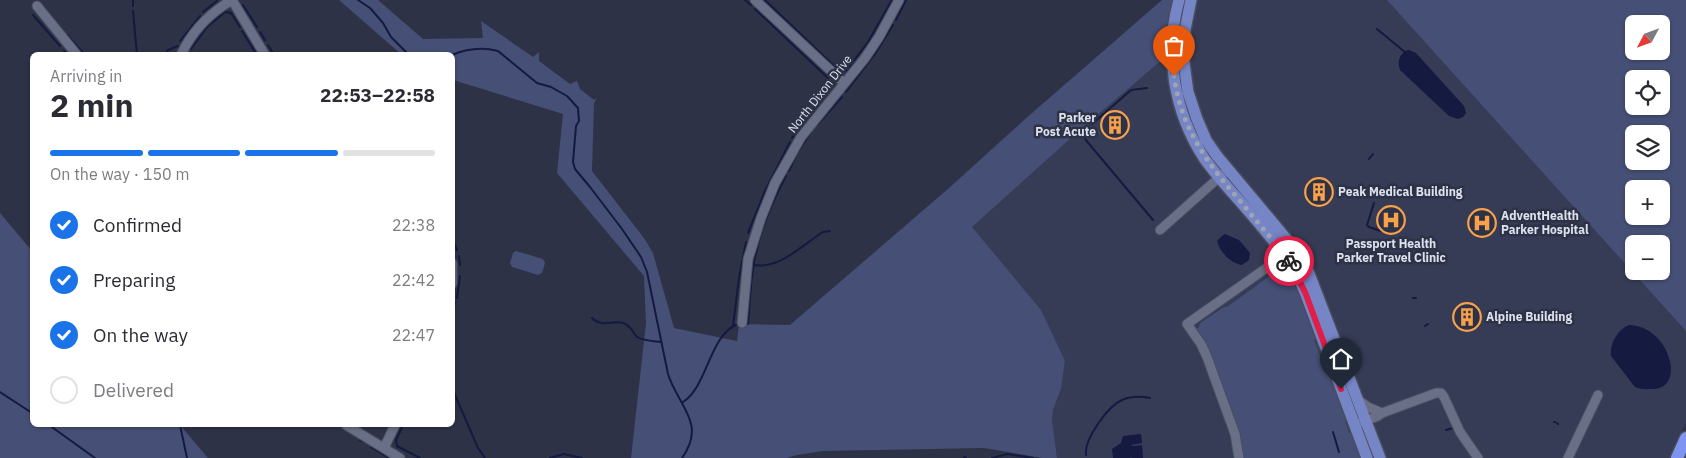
<!DOCTYPE html>
<html lang="en">
<head>
<meta charset="utf-8">
<style>
  :root { --surface:#fff; --page:#f2f2f3; --text:#2b2b33; --muted:#7c7c81; --line:#e1e1e2; --accent:#1a73e8 }
  body { margin:0; font-family:"IBM Plex Sans",sans-serif; background:var(--page); color:var(--text); height:100vh; display:flex; flex-direction:column; font-size:19px; white-space:nowrap }
  * { box-sizing:border-box; margin:0 }
  p { font-size:16px; color:var(--muted) }
  .icon { flex:none; width:28px; height:28px; fill:none; stroke:currentColor; stroke-width:2; stroke-linecap:round; stroke-linejoin:round }
  .map { position:relative; flex:1; overflow:hidden }
  .drawer { position:absolute; left:30px; top:52px; width:425px; height:375px; display:flex; flex-direction:column; background:var(--surface); border-radius:8px; box-shadow:0 1px 4px #0004 }
  .drawer>* { flex:none }
  .needle { width:32px; rotate:229deg }
  .controls { position:absolute; left:1625px; top:15px; display:grid; gap:10px }
  .controls a { display:grid; place-items:center; width:45px; height:45px; border-radius:8px; background:var(--surface); box-shadow:0 1px 4px #0004; font-size:25px }
  .pin { position:absolute; display:grid; place-items:center; width:42px; height:42px; color:#fff; margin:-51px -21px; border-radius:50% 50% 50% 0; rotate:-45deg; box-shadow:0 0 5px #0007 }
  .pin .icon { rotate:45deg }
  .courier { position:absolute; display:grid; place-items:center; width:50px; height:50px; margin:-25px; border:4px solid #e11d48; border-radius:50%; background:#fff; color:#222; box-shadow:0 1px 6px #0007 }
  .head em { font-style:normal; font-weight:700 }
  .head div { display:flex; flex-direction:column-reverse }
  .head { display:flex; align-items:center; justify-content:space-between; height:85px; padding:0 20px }
  h1 { font-size:32px; font-weight:700; line-height:38px }
  .bar { display:grid; grid-template-columns:repeat(4,1fr); gap:8px 5px; align-content:center; height:60px; padding:0 20px }
  .bar i { height:6px; border-radius:4px; background:var(--line) }
  .bar .active { background:var(--accent) }
  .bar p { grid-column:span 4 }
  ol { padding:0 20px; list-style:none }
  li { display:flex; align-items:center; gap:15px; height:55px }
  li p { margin-inline-start:auto }
  li .icon { padding:5px; border-radius:50%; background:var(--accent); color:#fff; stroke-width:4 }
  li:last-child { color:var(--muted) }
  li i { width:28px; height:28px; border:2px solid var(--line); border-radius:50% }
  .map>svg:first-child { display:block }
  .built { fill:#363c56; fill-rule:evenodd }
  .green { fill:#464f75; fill-rule:evenodd }
  .water { fill:#141a40 }
  .lines { fill:none; stroke-linecap:round; stroke-linejoin:round }
  .stream { stroke:#141a40; stroke-width:2 }
  .minor-casing { stroke:#494e5e; stroke-width:11 }
  .major-casing { stroke:#494e5e; stroke-width:14 }
  .highway-casing { stroke:#494e5e; stroke-width:15 }
  .minor { stroke:#696f86; stroke-width:9 }
  .major { stroke:#7685c6; stroke-width:11 }
  .highway { stroke:#7f94f1; stroke-width:12 }
  .done { stroke:#9fa4b3; stroke-width:5; stroke-dasharray:0 9 }
  .route { stroke:#e11d48; stroke-width:6 }
  .labels { text-anchor:middle; stroke-width:5; stroke-linejoin:round; paint-order:stroke }
  .street-label { font-size:12px; fill:#dde1ee; stroke:#2d3246 }
  .poi-label { font-size:12px; font-weight:bold; fill:#dde1ee; stroke:#2d3246; text-anchor:start }
</style>
</head>
<body>
<div class="map">
<svg width="1686" height="458" viewBox="0 0 1686 458">
  <rect width="100%" height="100%" fill="#2d3246"/>
  <path class="built" d="M1195 0H1686V423L1670 458H1384L1371 427 1375 425 1370 406 1363 400 1304 257 1307 254 1293 234 1290 236 1213 142 1195 102 1187 49ZM1634 24H1661V51H1634ZM1634 79H1661V106H1634ZM1634 134H1661V161H1634ZM1634 189H1661V216H1634ZM1634 244H1661V271H1634Z
    M1169 54 1180 123 1184 134 1276 249 1293 275 1363 458H1057L1052 420 1053 410 1061 389 1065 361 972 227 1081 129Z"/>
  <path class="green" d="M339 0H378L423 39 483 38 481 21 533 57 539 52V61L570 84 577 81 580 89 594 100 597 98 594 103 592 171 644 238 653 253 674 328 737 341 739 324 790 325 949 188 1024 120 1162 0H1175L1169 54 1081 129 972 227 1041 310 1065 361 1061 389 1053 410 1052 420 1057 458H1042L984 448 823 451 797 455 787 458H631L646 323 644 276 557 173 563 114 453 80 452 55H402Z
    M1387 0H1686V331ZM1634 24H1661V51H1634ZM1634 79H1661V106H1634ZM1634 134H1661V161H1634ZM1634 189H1661V216H1634ZM1634 244H1661V271H1634Z
    M0 213 32 251V425H180L208 458H0Z
    M516 251 543 259 545 263 542 273 538 275 512 267 510 263 513 253Z
    M1287 266 1295 279 1318 338 1314 340 1321 357 1325 356 1348 418 1345 420 1349 433 1353 432 1363 458H1243L1241 438 1237 425 1207 347 1196 329 1199 327 1200 323 1224 307H1227L1282 267Z"/>
  <path class="water" d="M1409 50 1416 53 1464 106 1466 113 1463 117 1458 119 1449 116 1400 70C1397 62 1399 56 1405 51Z
    M1225 234 1239 240 1250 253 1249 260 1242 265C1230 263 1220 252 1217 241L1222 236Z
    M1629 325C1669 326 1686 386 1655 389 1648 389 1642 390 1635 387L1611 356C1609 344 1618 329 1629 325Z
    M1141 434 1142 443 1131 445 1132 446 1142 445 1143 458H1132L1131 457 1130 458H1113L1112 449 1121 443 1123 436Z"/>
  <g class="lines">
    <path class="stream" d="M133 0V6
      M358 0 370 8 383 23 391 37 409 55
      M745 0 751 5
      M765 0 833 65 840 71H846
      M243 5 257 27
      M755 9 828 78 831 84
      M133 11 137 55
      M203 12 217 1
      M33 15 60 46
      M896 20 906 0
      M1377 29 1406 53
      M242 31 257 55
      M260 32 265 40
      M67 35 85 55
      M180 41 200 16
      M268 45 274 55
      M191 49 207 27 225 12 231 13 240 27
      M64 51 68 55
      M166 55 168 50 178 46
      M188 55V54
      M452 55C466 49 483 47 498 51L537 83 551 87 567 96 578 108 579 121 576 126 573 162 575 169 590 187 622 229 641 257 647 272 668 374C678 406 707 423 682 458
      M846 71 868 42 892 0
      M846 92 875 54 893 25
      M1092 124 1131 90 1147 88
      M817 125 842 97
      M792 138 829 88 831 84 834 83
      M1085 139 1153 220
      M1369 159 1373 154
      M789 171 796 155 811 132
      M1374 203 1367 225 1369 227 1384 232
      M748 233 765 191 790 142
      M452 238 457 250
      M459 256 460 265
      M754 265C780 269 801 246 823 232L830 231
      M457 298 460 276
      M1413 298H1416
      M452 311 455 303
      M592 318C602 328 612 320 623 323 631 325 632 332 637 337 644 341 654 341 661 342
      M748 324C750 304 750 283 754 263 759 233 772 202 786 176
      M733 326 739 278 746 242
      M1425 326 1428 324
      M452 388 478 448 485 458
      M0 392 32 413
      M683 402C708 386 709 335 738 324
      M1554 422H1555
      M1557 423 1558 424
      M49 425 95 458
      M180 425 187 458
      M403 425 396 440 397 446 420 458
      M1446 430 1453 428
      M1333 432 1339 452
      M360 440 362 441
      M371 447 389 458
      M1086 455C1084 439 1108 406 1122 400 1131 396 1140 396 1150 398
      M964 457 966 458
      M550 458 564 454 582 458
      M992 458 1007 454 1033 458"/>
    <defs>
      <path id="minor" d="M232 0 265 55
        M755 0 844 83
        M37 6 77 55
        M181 55C192 31 210 13 232 0
        M1160 230 1224 173
        M452 263V284
        M742 323 748 259 761 218 775 183 801 137 865 58 879 37 899 0
        M1358 400 1368 407 1382 413
        M1360 423 1378 416 1382 413 1436 393H1441L1444 397 1460 432 1478 458
        M346 425 400 458
        M384 448 395 425
        M1239 458 1235 434 1207 357 1201 344 1187 324 1289 252
        M1568 458 1598 395"/>
      <path id="major" d="M1179 0C1164 53 1174 112 1204 158 1218 178 1235 195 1251 214 1272 239 1292 261 1305 292L1367 458
        M1191 0 1185 30 1184 63 1188 92 1197 119 1206 140 1217 156 1288 241 1308 271 1380 458"/>
      <path id="highway" d="M1677 458 1686 438"/>
    </defs>
    <use href="#minor" class="minor-casing"/>
    <use href="#major" class="major-casing"/>
    <use href="#highway" class="highway-casing"/>
    <use href="#minor" class="minor"/>
    <use href="#major" class="major"/>
    <use href="#highway" class="highway"/>
  </g>
  <g class="lines">
    <path class="done" d="M1174 76C1181 129 1208 164 1241 202 1254 218 1267 234 1281 249L1289 261"/>
    <path class="route" d="M1289 261 1305 292 1341 389"/>
  </g>
  <defs>
    <symbol id="building-ring" viewBox="-11 -11 22 22"><circle r="9.5" fill="#2d3246" stroke="#f8a14a" stroke-width="1.5"/><path d="M-4-6H4V6H1V3H-1V6H-4ZM-2.5-4.3h1.7v1.8h-1.7ZM.8-4.3h1.7v1.8H.8ZM-2.5-1h1.7V.8h-1.7ZM.8-1h1.7V.8H.8Z" fill="#f8a14a"/></symbol>
    <symbol id="hospital-ring" viewBox="-11 -11 22 22"><circle r="9.5" fill="#2d3246" stroke="#f8a14a" stroke-width="1.5"/><path d="M-5-5h3v3.5h4V-5h3V5h-3V1.5h-4V5h-3Z" fill="#f8a14a"/></symbol>
  </defs>
  <g fill-rule="evenodd">
    <use href="#building-ring" x="1099" y="109" width="32" height="32"/>
    <use href="#building-ring" x="1303" y="176" width="32" height="32"/>
    <use href="#hospital-ring" x="1375" y="204" width="32" height="32"/>
    <use href="#hospital-ring" x="1466" y="207" width="32" height="32"/>
    <use href="#building-ring" x="1451" y="301" width="32" height="32"/>
  </g>
  <g class="labels">
    <g class="street-label">
      <text transform="translate(820 94) rotate(-52)" y="4">North Dixon Drive</text>
    </g>
    <g class="poi-label">
      <text x="1096" y="122" text-anchor="end">Parker<tspan x="1096" dy="14">Post Acute</tspan></text>
      <text x="1338" y="196">Peak Medical Building</text>
      <text x="1501" y="220">AdventHealth<tspan x="1501" dy="14">Parker Hospital</tspan></text>
      <text x="1391" y="248" text-anchor="middle">Passport Health<tspan x="1391" dy="14">Parker Travel Clinic</tspan></text>
      <text x="1486" y="321">Alpine Building</text>
    </g>
  </g>
</svg>
<div class="controls">
<a><svg class="needle" viewBox="-14 -14 28 28"><path d="M0-13l5 13h-10z" fill="#e53935"/><path d="M0 13l5-13h-10z" fill="#7c7c81"/></svg></a>
<a><svg class="icon" aria-label="locate" viewBox="0 0 24 24"><circle cx="12" cy="12" r="6"/><path d="M12 2v4M12 18v4M2 12h4M18 12h4"/></svg></a>
<a><svg class="icon" aria-label="layers" viewBox="0 0 24 24"><path d="M12 4l9 5-9 5-9-5zM3 14l9 5 9-5"/></svg></a>
<a>+</a>
<a>−</a>
</div>
<div class="pin" style="left:1174px;top:76px;background:#ea580c"><svg class="icon" aria-label="bag" viewBox="0 0 24 24"><path d="M5 8h14l-1 12H6zM9 8a3 3 0 0 1 6 0"/></svg></div>
<div class="pin" style="left:1341px;top:389px;background:#1f2937"><svg class="icon" aria-label="home" viewBox="0 0 24 24"><path d="M3 11l9-7 9 7M6 9v11h12V9"/></svg></div>
<div class="courier" style="left:1289px;top:261px"><svg class="icon" aria-label="bike" viewBox="0 0 24 24"><circle cx="6" cy="16" r="4"/><circle cx="18" cy="16" r="4"/><path d="M6 16l4-8h5l3 8M10 8l3 8H6M13 5h3"/></svg></div>
<section class="drawer">
<div class="head"><div><h1>2 min</h1><p>Arriving in</p></div><em>22:53–22:58</em></div>
<div class="bar"><i class="active"></i><i class="active"></i><i class="active"></i><i></i><p>On the way · 150 m</p></div>
<ol>
<li><svg class="icon" aria-label="check" viewBox="0 0 24 24"><path d="M5 12l5 5 9-10"/></svg>Confirmed<p>22:38</p></li>
<li><svg class="icon" aria-label="check" viewBox="0 0 24 24"><path d="M5 12l5 5 9-10"/></svg>Preparing<p>22:42</p></li>
<li><svg class="icon" aria-label="check" viewBox="0 0 24 24"><path d="M5 12l5 5 9-10"/></svg>On the way<p>22:47</p></li>
<li><i></i>Delivered</li>
</ol>
</section>
</div>
</body>
</html>
